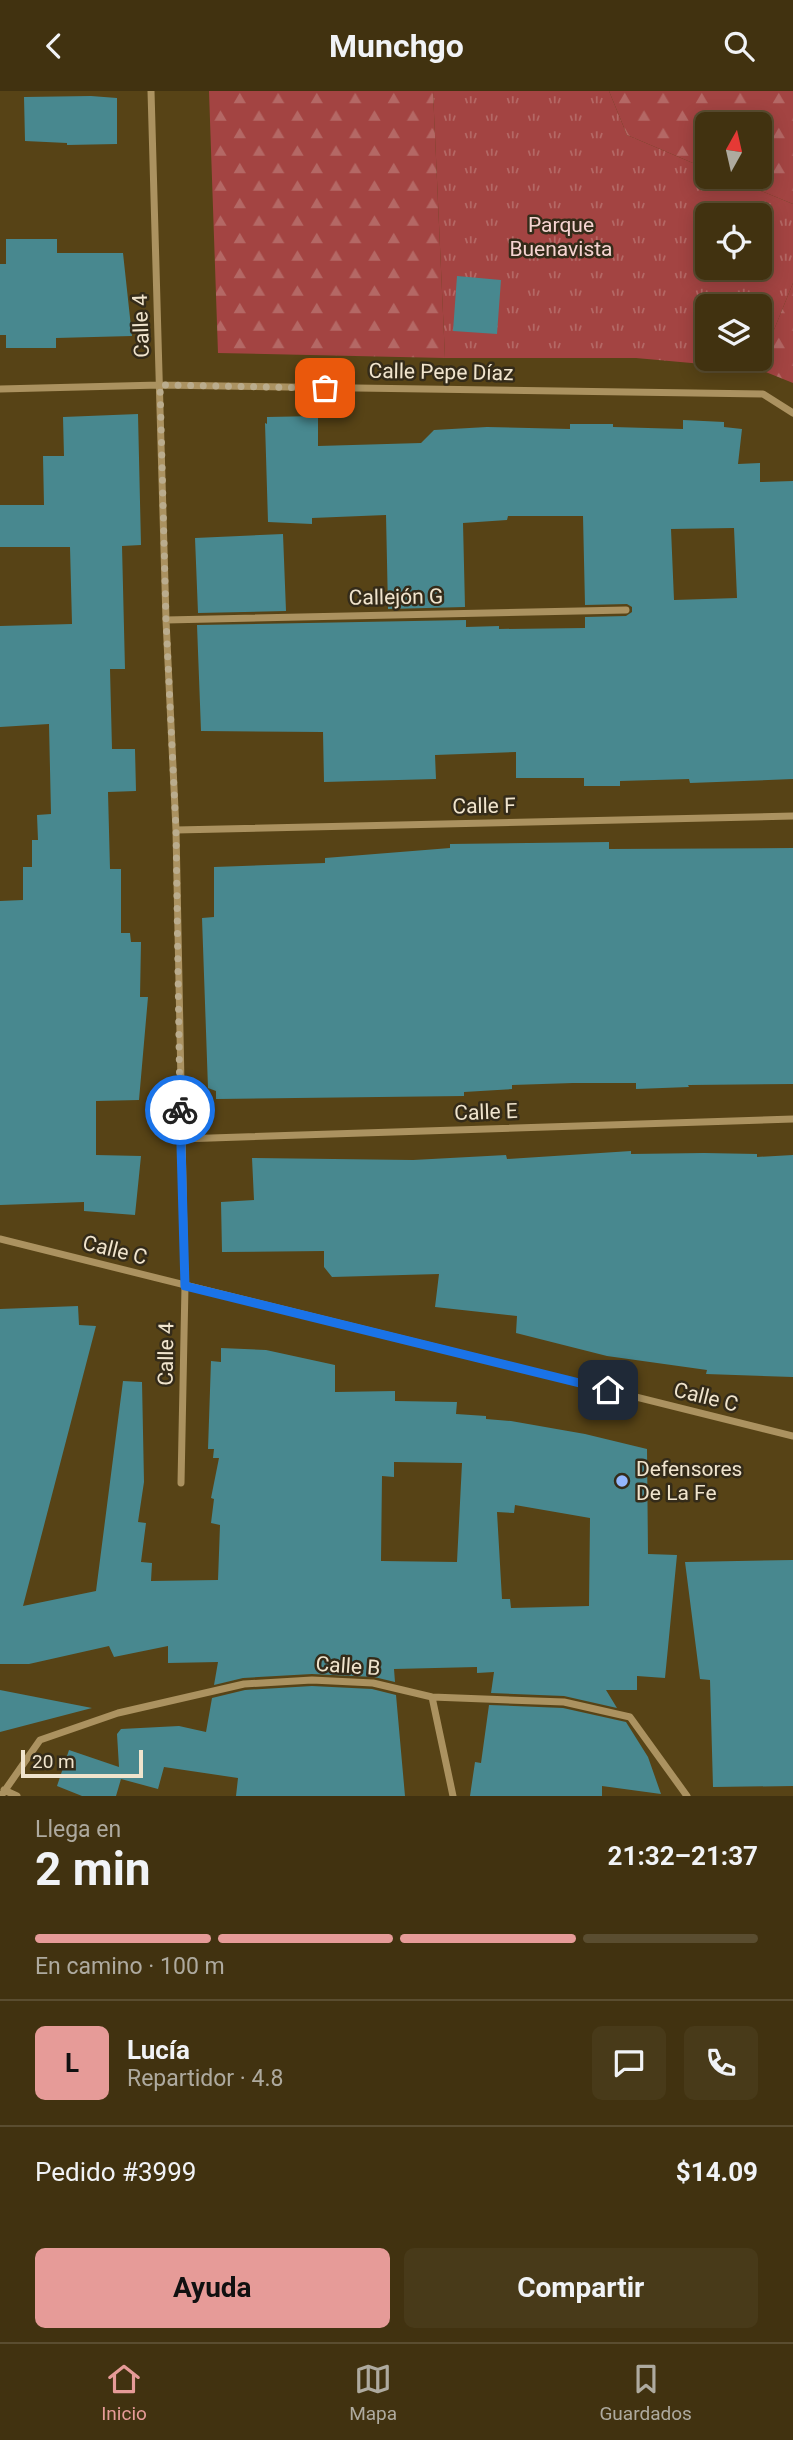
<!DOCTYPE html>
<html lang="es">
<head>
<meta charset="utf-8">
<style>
  :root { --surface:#413210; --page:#483a19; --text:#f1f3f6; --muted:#aeaa9f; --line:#5a4d30; --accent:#e69b98 }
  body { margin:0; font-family:Roboto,sans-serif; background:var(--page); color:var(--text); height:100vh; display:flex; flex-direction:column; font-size:26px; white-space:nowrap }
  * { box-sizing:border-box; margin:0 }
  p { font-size:23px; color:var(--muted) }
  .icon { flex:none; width:38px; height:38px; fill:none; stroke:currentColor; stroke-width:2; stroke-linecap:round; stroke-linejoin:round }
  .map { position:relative; height:1705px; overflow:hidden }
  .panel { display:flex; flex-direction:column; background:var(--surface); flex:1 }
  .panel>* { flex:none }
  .needle { width:46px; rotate:8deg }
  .tools { position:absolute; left:695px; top:21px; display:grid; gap:14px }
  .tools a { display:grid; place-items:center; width:77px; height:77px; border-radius:10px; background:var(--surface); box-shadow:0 4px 18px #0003,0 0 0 2px var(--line); font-size:35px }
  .scale { position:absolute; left:21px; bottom:18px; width:122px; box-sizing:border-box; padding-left:7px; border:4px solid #f0e4cd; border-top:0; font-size:19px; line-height:24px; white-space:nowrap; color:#f0e4cd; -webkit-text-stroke:5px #342b19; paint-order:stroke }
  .pin { position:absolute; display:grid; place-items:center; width:60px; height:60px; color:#fff; margin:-30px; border-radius:14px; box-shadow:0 4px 10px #0006 }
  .courier { position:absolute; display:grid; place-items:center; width:70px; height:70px; margin:-35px; border:5px solid #1a73e8; border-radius:50%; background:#fff; color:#222; box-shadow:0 2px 9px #0007 }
  .headline em { font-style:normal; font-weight:700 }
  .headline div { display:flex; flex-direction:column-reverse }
  .headline { display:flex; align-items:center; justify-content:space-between; height:119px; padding:0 35px }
  h1 { font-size:46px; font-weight:700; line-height:52px }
  .bar { display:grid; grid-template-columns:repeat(4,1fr); gap:10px 7px; align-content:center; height:84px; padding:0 35px }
  .bar i { height:9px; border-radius:5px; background:var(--line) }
  .bar .on { background:var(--accent) }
  .bar p { grid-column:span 4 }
  .line { display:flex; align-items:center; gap:18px; padding:0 35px; border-top:2px solid var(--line) }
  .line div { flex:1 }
  .round { display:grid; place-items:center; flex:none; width:74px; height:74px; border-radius:10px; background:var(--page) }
  .cta { display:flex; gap:14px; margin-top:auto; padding:14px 35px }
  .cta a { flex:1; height:80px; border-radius:10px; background:var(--accent); color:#111; font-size:28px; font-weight:700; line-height:80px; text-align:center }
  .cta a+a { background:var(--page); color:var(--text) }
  header { display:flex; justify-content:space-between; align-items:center; height:91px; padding:0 35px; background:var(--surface); font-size:32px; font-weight:700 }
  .tabs { display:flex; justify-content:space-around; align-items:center; height:98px; border-top:2px solid var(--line); background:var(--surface); font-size:19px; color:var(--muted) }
  .tabs a { display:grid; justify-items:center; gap:4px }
  .tabs .on { color:var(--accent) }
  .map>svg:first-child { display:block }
  .grass { fill:url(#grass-tufts); fill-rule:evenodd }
  .forest { fill:url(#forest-firs) }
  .building { fill:#48888f; fill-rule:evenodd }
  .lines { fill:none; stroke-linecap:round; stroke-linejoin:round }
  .minor { stroke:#ab9260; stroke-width:7 }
  .done { stroke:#baac8d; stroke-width:7; stroke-dasharray:0 12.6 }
  .route { stroke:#1a73e8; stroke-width:9 }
  .poi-dot { fill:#94b7fd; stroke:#342b19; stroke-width:2.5 }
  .labels { text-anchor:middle; stroke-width:5; stroke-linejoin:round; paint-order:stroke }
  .park-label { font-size:21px; fill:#f6d4d1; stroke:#342b19 }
  .street-label { font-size:21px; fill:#f0e4cd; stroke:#342b19 }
  .poi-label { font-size:21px; fill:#f0e4cd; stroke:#342b19; text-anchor:start }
</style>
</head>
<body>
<header><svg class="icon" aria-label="back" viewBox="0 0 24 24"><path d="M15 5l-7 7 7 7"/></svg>Munchgo<svg class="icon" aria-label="search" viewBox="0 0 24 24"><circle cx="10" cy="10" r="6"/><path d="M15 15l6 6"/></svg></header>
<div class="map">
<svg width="793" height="1705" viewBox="0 0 793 1705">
  <defs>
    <pattern id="grass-tufts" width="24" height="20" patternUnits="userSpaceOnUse" patternTransform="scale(1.75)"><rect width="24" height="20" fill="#a34442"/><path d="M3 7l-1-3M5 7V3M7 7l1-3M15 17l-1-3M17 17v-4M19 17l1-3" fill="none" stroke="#b46865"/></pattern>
    <pattern id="forest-firs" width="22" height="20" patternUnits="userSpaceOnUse" patternTransform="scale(1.75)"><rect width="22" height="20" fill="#a34442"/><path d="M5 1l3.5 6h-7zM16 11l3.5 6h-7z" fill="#b46865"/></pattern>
  </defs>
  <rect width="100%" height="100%" fill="#574316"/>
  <path class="grass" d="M433 0H609L627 44 707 78V86H727L793 113V192L758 278 636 267H445ZM707 124H760V177H707ZM707 215H760V268H707Z"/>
  <path class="forest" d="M209 0H433L445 267 218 262Z
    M609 0H793V113L727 86H760V33H707V78L627 44Z
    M793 192V292L758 278Z"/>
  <path class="building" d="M91 5 117 7V53L67 54V52L25 50 24 6Z
    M6 148H57V162H123L132 245 56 247V257H6V244H0V173H6Z
    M457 185 501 189 497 243 453 240Z
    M138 323 141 454 122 455 125 578H110L112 658H135L136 700 108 701 110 778H121V842H130L131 851H141L140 906H148L139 1009 96 1010V1064L141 1065 135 1124 84 1120V1111L0 1114V810L23 809V776H32V749H38L37 724 51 723 49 633 0 636V535L72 533 70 456H0V414H44L43 365H64L63 326Z
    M318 325V355L421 352 434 339 487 336 570 338V333H613V336L683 338V329L724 331V336L742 338 738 373 760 372V391L793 390V688L690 692 689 688 620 690V695H584V687H516V661L435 664 436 688 324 691 323 641 201 640 197 534 466 529V536L499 535V538L585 537V526L626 525 632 521V516L627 513 585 514 583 425H508L507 429 463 432 465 516 388 518 386 424 312 427V433L268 431 265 332 267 333V326ZM734 437 737 507 674 509 671 438Z
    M283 443 286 520 198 522 195 447Z
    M609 751V758L793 757V993L688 994 689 996 636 998V992H573L512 994V998L464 1001V1005L216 1008V1000L208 997 202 827 214 826V776L325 772V767L450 757V753Z
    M631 1060V1063L704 1062 757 1063V1066L793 1064V1286L706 1283 707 1279 607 1265 516 1242 517 1225 435 1216 439 1183 332 1186 324 1176V1160L222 1161 221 1111 254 1109 252 1067 413 1069 506 1064 507 1068Z
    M78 1215 79 1234 96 1235 23 1515 96 1500 123 1290 142 1291 144 1391 138 1431 146 1432 141 1471 152 1472 151 1490 218 1489 220 1434 211 1432 214 1408 211 1407 219 1367H213L214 1358H208L211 1270 221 1271V1257L266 1259 335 1274V1301L395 1300V1310L457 1311 456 1323 486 1325V1328L511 1330 585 1343 647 1358 648 1463 677 1464 665 1587 637 1585V1599H606L617 1617 564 1605 491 1602 494 1581 477 1582V1576L394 1578 395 1591 374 1586 312 1583 243 1587 214 1594 218 1571 168 1572V1555L114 1566 109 1555 29 1573H0V1218ZM394 1371 462 1372 457 1471 381 1470 382 1385 394 1386ZM515 1414 590 1427 589 1515 511 1517 510 1508H502L497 1421 514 1422Z
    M793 1469V1695L713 1696 710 1589 700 1588 685 1471Z
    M312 1595 372 1598 396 1604 405 1705H236L238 1687 164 1676 158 1698 121 1688 116 1705H82L57 1695 69 1659 119 1676 117 1643 121 1638 179 1635 206 1641 212 1607 245 1599Z
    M0 1599 92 1617 0 1641Z
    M489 1614 563 1617 626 1631 648 1666 661 1703 602 1695V1705H470L475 1671 481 1672Z"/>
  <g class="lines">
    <path class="minor" d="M151 0 166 529 176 739 185 1195 181 1392
      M0 298 160 294 763 303 793 322
      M166 529 626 519
      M176 739 793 725
      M181 1048 793 1028
      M0 1148 793 1345
      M432 1606 453 1705
      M4 1699 17 1705
      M1 1705 40 1649 118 1622 244 1593 312 1589 373 1592 432 1606 564 1611 630 1626 687 1705"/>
  </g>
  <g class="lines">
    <path class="done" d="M180 1019 176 739 166 529 160 294 325 297"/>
    <path class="route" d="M180 1019 185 1195 608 1299"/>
  </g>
  <circle class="poi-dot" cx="622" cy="1390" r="7"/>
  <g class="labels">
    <g class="park-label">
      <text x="561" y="141">Parque<tspan x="561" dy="24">Buenavista</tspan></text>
    </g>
    <g class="street-label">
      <text transform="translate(141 235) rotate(-92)" y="7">Calle 4</text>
      <text transform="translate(441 281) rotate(1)" y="7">Calle Pepe Díaz</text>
      <text transform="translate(396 506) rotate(-1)" y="7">Callejón G</text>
      <text transform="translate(484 715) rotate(-1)" y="7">Calle F</text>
      <text transform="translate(486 1021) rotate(-2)" y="7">Calle E</text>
      <text transform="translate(115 1159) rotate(14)" y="7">Calle C</text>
      <text transform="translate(166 1263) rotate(-89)" y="7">Calle 4</text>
      <text transform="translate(706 1306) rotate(14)" y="7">Calle C</text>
      <text transform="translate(348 1575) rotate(4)" y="7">Calle B</text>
    </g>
    <g class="poi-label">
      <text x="636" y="1385">Defensores<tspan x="636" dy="24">De La Fe</tspan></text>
    </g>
  </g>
</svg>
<div class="tools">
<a><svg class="needle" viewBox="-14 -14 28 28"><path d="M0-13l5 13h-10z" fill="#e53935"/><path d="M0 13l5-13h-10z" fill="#aeaa9f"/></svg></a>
<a><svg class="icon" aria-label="locate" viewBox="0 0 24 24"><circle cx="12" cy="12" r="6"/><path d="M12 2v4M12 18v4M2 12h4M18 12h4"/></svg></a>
<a><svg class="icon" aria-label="layers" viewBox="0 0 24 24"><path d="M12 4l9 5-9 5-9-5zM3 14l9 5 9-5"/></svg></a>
</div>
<div class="scale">20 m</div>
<div class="pin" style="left:325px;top:297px;background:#ea580c"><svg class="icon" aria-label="bag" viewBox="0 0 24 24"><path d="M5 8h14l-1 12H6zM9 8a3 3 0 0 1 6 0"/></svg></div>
<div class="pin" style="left:608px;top:1299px;background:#1f2937"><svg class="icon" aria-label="home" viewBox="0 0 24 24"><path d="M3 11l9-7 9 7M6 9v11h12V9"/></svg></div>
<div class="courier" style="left:180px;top:1019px"><svg class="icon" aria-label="bike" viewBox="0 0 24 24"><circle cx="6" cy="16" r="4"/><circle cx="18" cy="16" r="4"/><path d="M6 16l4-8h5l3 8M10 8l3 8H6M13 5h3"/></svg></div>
</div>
<section class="panel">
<div class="headline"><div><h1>2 min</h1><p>Llega en</p></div><em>21:32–21:37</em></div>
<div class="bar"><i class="on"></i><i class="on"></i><i class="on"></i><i></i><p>En camino · 100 m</p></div>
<div class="line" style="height:126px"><b class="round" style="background:var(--accent);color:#111">L</b><div><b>Lucía</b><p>Repartidor · 4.8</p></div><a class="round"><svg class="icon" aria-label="chat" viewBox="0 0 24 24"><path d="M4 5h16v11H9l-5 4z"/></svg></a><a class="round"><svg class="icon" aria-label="phone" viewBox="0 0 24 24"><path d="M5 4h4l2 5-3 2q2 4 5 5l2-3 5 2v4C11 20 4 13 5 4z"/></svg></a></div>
<div class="line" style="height:91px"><div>Pedido #3999</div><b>$14.09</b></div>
<div class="cta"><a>Ayuda</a><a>Compartir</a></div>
</section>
<nav class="tabs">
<a class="on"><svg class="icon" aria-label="home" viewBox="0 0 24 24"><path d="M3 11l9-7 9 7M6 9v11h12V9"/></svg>Inicio</a>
<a><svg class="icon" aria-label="map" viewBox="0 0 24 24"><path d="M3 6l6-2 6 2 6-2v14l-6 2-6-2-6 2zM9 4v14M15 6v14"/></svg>Mapa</a>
<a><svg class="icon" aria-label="saved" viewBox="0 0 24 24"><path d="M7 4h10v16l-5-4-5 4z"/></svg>Guardados</a>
</nav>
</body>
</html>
